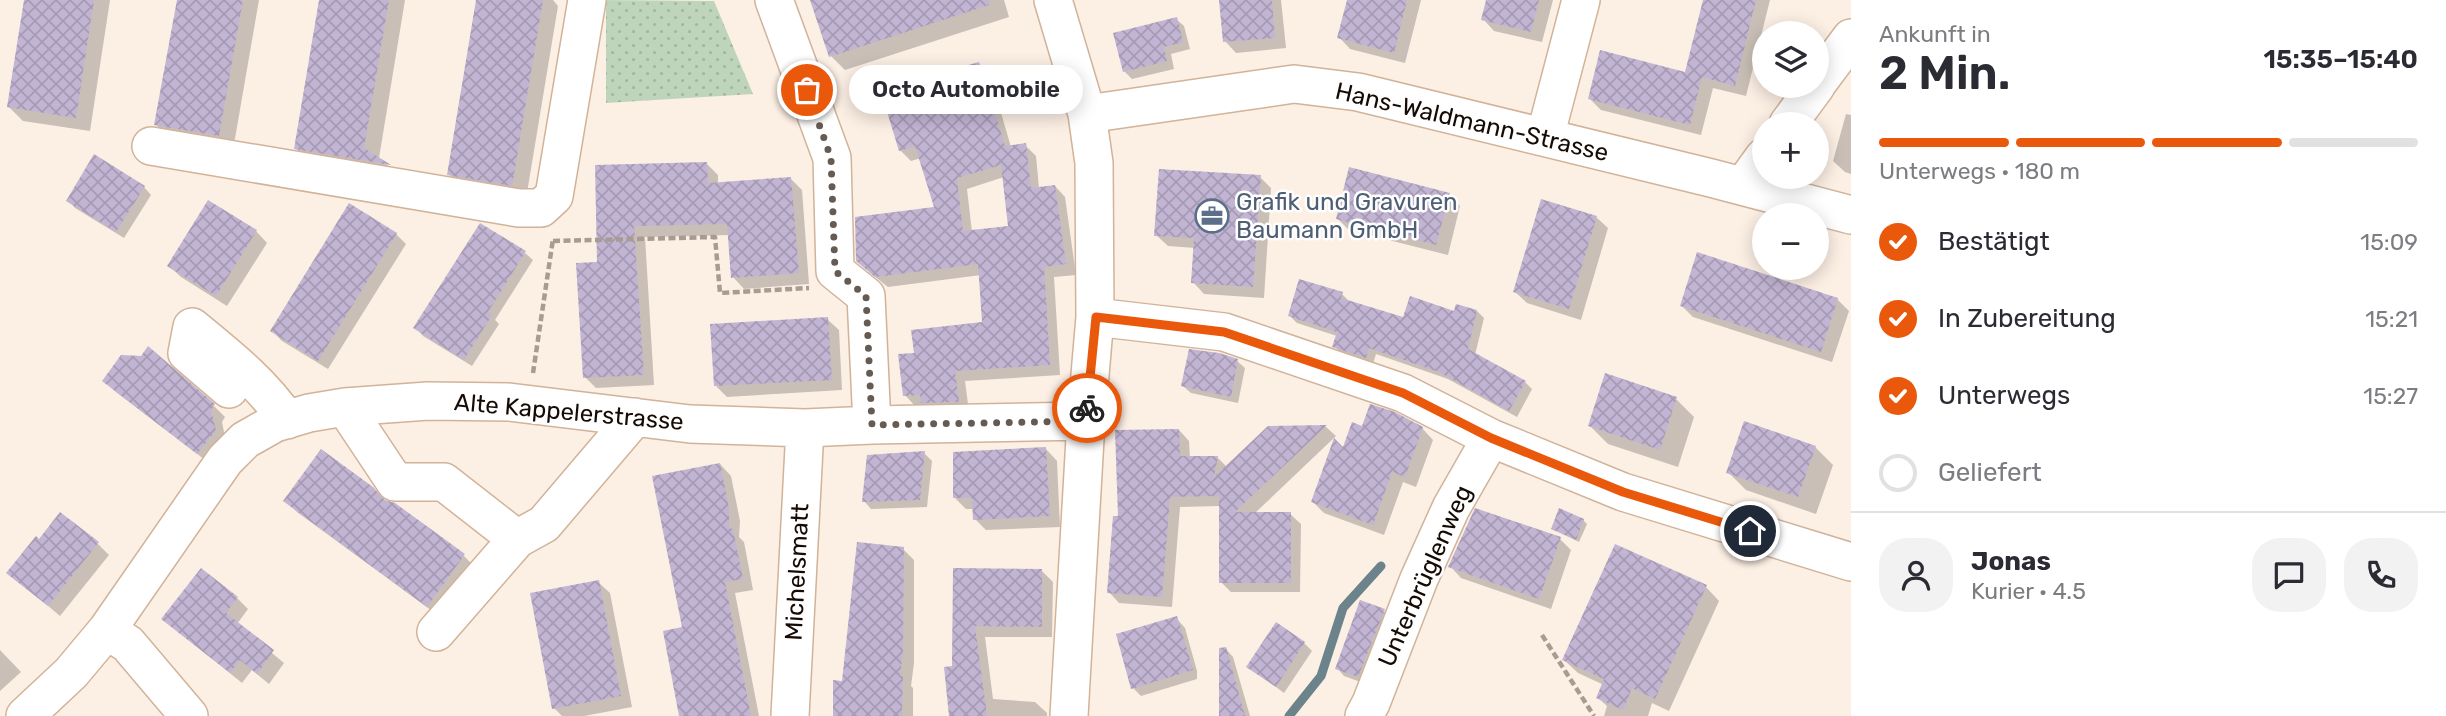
<!DOCTYPE html>
<html lang="de">
<head>
<meta charset="utf-8">
<style>
  :root { --surface:#fff; --page:#f2f2f3; --text:#2b2b33; --muted:#7c7c81; --line:#e1e1e2; --accent:#ea580c }
  body { margin:0; font-family:Rubik,sans-serif; background:var(--page); color:var(--text); height:100vh; display:flex; flex-direction:column; font-size:26px; white-space:nowrap }
  * { box-sizing:border-box; margin:0 }
  p { font-size:23px; color:var(--muted) }
  .icon { flex:none; width:38px; height:38px; fill:none; stroke:currentColor; stroke-width:2; stroke-linecap:round; stroke-linejoin:round }
  .map { position:relative; flex:1; overflow:hidden }
  .sheet { display:flex; flex-direction:column; background:var(--surface); width:595px }
  .sheet>* { flex:none }
  .fabs { position:absolute; left:1752px; top:21px; display:grid; gap:14px }
  .fabs a { display:grid; place-items:center; width:77px; height:77px; border-radius:50%; background:var(--surface); box-shadow:0 4px 18px #0003; font-size:35px }
  .pin { position:absolute; display:grid; place-items:center; width:60px; height:60px; color:#fff; margin:-30px; border:4px solid #fff; border-radius:50%; box-shadow:0 2px 7px #0007 }
  .courier { position:absolute; display:grid; place-items:center; width:70px; height:70px; margin:-35px; border:5px solid #ea580c; border-radius:50%; background:#fff; color:#222; box-shadow:0 2px 9px #0007 }
  .bubble { position:absolute; height:49px; border-radius:24px; background:var(--surface); box-shadow:0 4px 18px #0003; font-size:23px; font-weight:600; line-height:49px; text-align:center }
  .overview em { font-style:normal; font-weight:600 }
  .overview div { display:flex; flex-direction:column-reverse }
  .overview { display:flex; align-items:center; justify-content:space-between; height:119px; padding:0 28px }
  h1 { font-size:46px; font-weight:600; line-height:52px }
  .bar { display:grid; grid-template-columns:repeat(4,1fr); gap:10px 7px; align-content:center; height:84px; padding:0 28px }
  .bar i { height:9px; border-radius:5px; background:var(--line) }
  .bar .current { background:var(--accent) }
  .bar p { grid-column:span 4 }
  .line { display:flex; align-items:center; gap:18px; padding:0 28px; border-top:2px solid var(--line) }
  .line div { flex:1 }
  .round { display:grid; place-items:center; flex:none; width:74px; height:74px; border-radius:28px; background:var(--page) }
  ol { padding:0 28px; list-style:none }
  li { display:flex; align-items:center; gap:21px; height:77px }
  li p { margin-inline-start:auto }
  li .icon { padding:7px; border-radius:50%; background:var(--accent); color:#fff; stroke-width:4 }
  li:last-child { color:var(--muted) }
  li i { width:38px; height:38px; border:4px solid var(--line); border-radius:50% }
  main { display:flex; flex:1; min-height:0 }
  .map>svg:first-child { display:block }
  .green { fill:url(#green-dots) }
  .shadow { fill:#0003; fill-rule:evenodd }
  .lines { fill:none; stroke-linecap:round; stroke-linejoin:round }
  .stream { stroke:#6d838c; stroke-width:9 }
  .building { fill:url(#building-cross-hatch); fill-rule:evenodd }
  .minor-casing { stroke:#d1b399; stroke-width:40 }
  .path { stroke:#a89c92; stroke-width:4.5; stroke-dasharray:7 3.5; stroke-linecap:butt }
  .minor { stroke:#fff; stroke-width:37 }
  .done { stroke:#665b52; stroke-width:7; stroke-dasharray:0 12.6 }
  .route { stroke:#ea580c; stroke-width:9 }
  .labels { text-anchor:middle; stroke-width:5; stroke-linejoin:round; paint-order:stroke }
  .street-label { font-size:24px; fill:#160b04; stroke:#fefefe }
  .service-label { font-size:24px; fill:#4e5e75; stroke:#fefefe; text-anchor:start }
</style>
</head>
<body>
<main>
<div class="map">
<svg width="1851" height="716" viewBox="0 0 1851 716">
  <defs>
    <pattern id="green-dots" width="8" height="8" patternUnits="userSpaceOnUse" patternTransform="scale(1.75)"><rect width="8" height="8" fill="#bfd5bb"/><path d="M2 2h.1M6 6h.1" fill="none" stroke="#a3b69f" stroke-width="1.8" stroke-linecap="round"/></pattern>
    <pattern id="building-cross-hatch" width="8" height="8" patternUnits="userSpaceOnUse" patternTransform="scale(1.75)"><rect width="8" height="8" fill="#c2b5d4"/><path d="M0 0l8 8M0 8l8-8" fill="none" stroke="#a69ab4"/></pattern>
  </defs>
  <rect width="100%" height="100%" fill="#fcefe4"/>
  <path class="green" d="M601 0 714 1 753 94 606 103V5Z"/>
  <path class="shadow" d="M26 0H110L90 131 23 121 9 107Z
    M178 0H259L233 150 171 139 156 125Z
    M320 0H405L379 158 402 178 310 163 296 148Z
    M478 0H553L558 6 526 199 463 188 449 174Z
    M811 0H1004L1009 17 845 70 831 56Z
    M1221 0H1281L1286 48 1236 53 1225 41Z
    M1349 0H1421L1405 63 1350 49 1339 37Z
    M1488 0H1553L1542 42 1494 31 1483 19Z
    M1704 0H1770L1746 96 1713 88 1701 135 1601 110 1590 99 1686 74Z
    M1176 19 1184 26 1190 49 1171 54 1174 69 1132 79 1125 72 1115 34Z
    M979 64 990 75 1011 147 1025 145 1036 156 1039 188 1055 186 1065 197 1076 275 1054 277 1060 375 965 381 969 412 933 413 925 405 915 406 905 395 916 354 984 323 981 275 888 287 869 272 936 209 921 158 911 161 900 150 955 75ZM1004 177 1010 228 972 232 967 189Z
    M1846 114 1851 115V174L1845 172 1833 161Z
    M707 164 718 175V184L791 179 802 190 809 284 744 289 733 277 730 235 645 237 654 385 596 388 585 377 599 263 597 166Z
    M1260 177 1271 188 1264 298 1204 294 1193 282 1195 248 1168 246 1156 235Z
    M144 187 151 195 124 238 75 208 68 200Z
    M1449 194 1460 206 1448 255 1349 230 1337 218Z
    M349 205 396 234 406 244 328 369 282 341 272 331Z
    M1596 217 1608 228 1581 320 1527 303 1515 292Z
    M256 231 267 243 227 306 181 277 169 266Z
    M525 253 533 260 495 320 499 324 472 366 423 336 416 328Z
    M1342 294 1349 301 1404 319 1477 311 1484 318 1475 355 1525 382 1532 389 1517 417 1448 379 1376 354 1373 364 1342 354 1334 346 1337 336 1297 323 1290 316Z
    M1837 299 1849 311 1832 362 1693 317 1682 306Z
    M827 319 839 330 842 390 727 397 716 386Z
    M1237 361 1245 368 1238 403 1191 393 1183 386Z
    M104 381 214 406 225 417 222 422 226 442 209 463 116 392Z
    M1676 399 1694 417 1678 467 1608 444 1590 426Z
    M1326 427 1336 436 1254 514H1290L1301 524 1300 592H1231L1221 582 1220 506 1180 507 1172 607 1119 603 1109 592 1120 518 1179 430 1189 441 1190 458H1218L1227 467 1269 428Z
    M1422 428 1433 440 1416 487 1403 482 1384 535 1324 513 1313 502 1343 450Z
    M1815 447 1833 465 1816 514 1746 490 1728 472Z
    M1046 449 1057 461 1060 527 986 530 975 519 974 509H966L955 498Z
    M924 453 932 461 927 507 871 509 864 501Z
    M720 464 731 476 740 521 739 537 744 542 753 590 735 593 759 716H681L684 629Z
    M286 501 386 502 394 505 464 556 475 567 439 616 297 512Z
    M1583 520 1587 524 1579 542 1553 529Z
    M1560 539 1571 550 1551 609 1461 578 1450 566Z
    M98 544 109 555 60 616 9 573Z
    M903 549 914 560V663L911 686 913 688V716H835L844 682Z
    M954 570H1041L1053 582 1052 637H985L993 699 1035 702 1047 713V716H951Z
    M598 582 610 593 632 707 584 716H562L554 708Z
    M1706 587 1719 601 1669 711 1652 703 1648 716H1604L1607 706 1598 698 1604 685 1578 673 1564 660Z
    M237 598 248 609 237 624 284 663 269 684 252 670 242 683 163 619Z
    M1384 611 1392 618 1366 684 1344 676 1337 668Z
    M1178 620 1185 628 1197 671V679L1141 696 1133 688 1118 636Z
    M1304 643 1312 651 1284 693 1249 667Z
    M1226 649 1233 657 1250 716H1221Z
    M0 650 21 672 0 691Z"/>
  <g class="lines">
    <path class="stream" d="M1289 716 1321 676 1343 608 1381 566"/>
  </g>
  <path class="building" d="M24 0H94L76 118 7 107Z
    M177 0H243L219 136 154 125Z
    M319 0H389L364 148 391 165 294 149Z
    M476 0H543L512 186 447 175Z
    M810 0H989V5L829 57Z
    M1219 0H1272L1275 38 1223 42Z
    M1347 0H1407L1394 53 1337 38Z
    M1486 0H1539L1531 32 1481 20Z
    M1703 0H1756L1735 86 1702 77 1690 125 1588 99 1600 50 1685 72Z
    M1177 17 1183 42 1164 47 1167 61 1123 72 1113 33Z
    M979 62 1005 146 1026 143 1031 188 1055 185 1066 264 1044 267 1050 365 955 371 959 402 921 403 920 395 903 396 898 354 914 353 911 330 982 322 978 264 875 277 856 261 855 217 934 207 915 146 899 151 881 92 952 73 951 70ZM1001 165 1008 226 963 231 957 178Z
    M94 154 145 186 116 232 66 201Z
    M707 162 708 183 791 177 799 273 731 278 727 224 634 226 644 375 583 378 576 263 597 262 595 165Z
    M1349 167 1450 193 1436 245 1336 219Z
    M1159 169 1261 175 1253 287 1191 283 1194 238 1154 236Z
    M1541 199 1597 216 1569 309 1513 292Z
    M208 200 257 230 216 296 167 266Z
    M349 203 397 233 318 361 270 331Z
    M480 223 526 251 488 312 492 315 464 360 413 328Z
    M1697 252 1838 298 1821 352 1680 306Z
    M1299 279 1343 292 1341 298 1403 317 1410 296 1454 311 1456 304 1477 310 1468 349 1526 381 1509 411 1439 372 1369 348 1366 358 1332 347 1337 332 1288 316Z
    M828 317 832 380 714 386 710 324Z
    M148 346 215 404 211 410 216 430 197 454 102 381 121 355 141 356Z
    M1189 349 1219 353 1238 359 1231 397 1181 386Z
    M1605 373 1677 397 1660 450 1588 426Z
    M1370 404 1395 412 1423 427 1405 477 1392 472 1373 525 1311 502 1334 438 1343 447 1352 422 1362 426Z
    M1744 421 1816 446 1798 497 1726 473Z
    M1327 425 1235 512H1291V583H1219V496L1170 497 1162 597 1107 593 1113 516H1118L1115 430 1179 429 1180 456H1218L1214 477 1268 426Z
    M1046 447 1050 516 973 520 972 498H953V452Z
    M321 449 373 487 385 500 395 503 465 554 427 607 283 501Z
    M925 451 920 500 862 502 867 455Z
    M720 463 729 508V528L733 529 743 579 725 582 751 716H679L663 631 682 627 652 476Z
    M1475 508 1561 537 1539 599 1448 567Z
    M1559 508 1584 519 1576 540 1551 529Z
    M60 512 99 542 48 606 6 573 36 536 39 539Z
    M857 542 904 547 903 651 900 676 903 675 902 716H833V680L842 681Z
    M1615 544 1707 585 1655 699 1632 688 1623 710 1596 698 1604 679 1562 660Z
    M201 568 238 597 226 613 274 650 257 674 240 660 230 673 161 619Z
    M953 568 1042 569V627L975 626 987 716H949L944 667 952 666Z
    M599 580 621 696 552 709 530 593Z
    M1360 600 1385 609 1358 677 1335 669Z
    M1177 616 1193 670 1131 689 1116 634Z
    M1276 622 1305 642 1276 687 1246 667Z
    M1226 647 1245 716H1219V648Z"/>
  <g class="lines">
    <defs>
      <path id="minor" d="M774 0 832 158 835 271 866 296 872 425
        M1053 0 1087 114 1094 163 1095 317 1086 421 1069 716
        M1816 85 1851 38
        M1087 114 1294 84 1358 92 1711 178 1851 215
        M1788 124 1816 86
        M1545 137 1581 0
        M151 146 519 208H541L554 196 587 0
        M1743 186 1764 157
        M1095 317 1224 332 1403 393 1491 438
        M229 389 187 353 192 327C227 356 261 382 287 420
        M345 407 395 482H444L517 539 544 524 635 417
        M107 630 128 644 189 716
        M436 632 517 539
        M25 716 71 673 107 630 225 460 245 440 275 423 309 413 345 407 428 401 509 402 690 424 805 428 872 425 1086 421
        M790 716 805 428
        M1364 716 1371 703 1419 579 1451 508 1491 438 1623 492 1851 562"/>
    </defs>
    <use href="#minor" class="minor-casing"/>
    <path class="path" d="M553 241 715 237 720 293 809 288
      M533 373 553 239
      M1542 635 1594 716"/>
    <use href="#minor" class="minor"/>
  </g>
  <g class="lines">
    <path class="done" d="M807 90 831 158 835 271 866 296 872 425 1086 421 1087 408"/>
    <path class="route" d="M1087 408 1096 317 1224 332 1403 393 1491 438 1623 492 1750 531"/>
  </g>
  <defs>
    <symbol id="office-ring" viewBox="-11 -11 22 22"><circle r="9.5" fill="#fefefe" stroke="#5c6f8a" stroke-width="1.5"/><path d="M-6-3h4V-5.5h4V-3h4V5H-6ZM-1-4.5V-3h2v-1.5ZM-6 0V1H6V0Z" fill="#5c6f8a"/></symbol>
  </defs>
  <g fill-rule="evenodd">
    <use href="#office-ring" x="1193" y="197" width="38" height="38"/>
  </g>
  <g class="labels">
    <g class="street-label">
      <text transform="translate(1472 122) rotate(13)" y="8">Hans-Waldmann-Strasse</text>
      <text transform="translate(569 412) rotate(5)" y="8">Alte Kappelerstrasse</text>
      <text transform="translate(797 572) rotate(-87)" y="8">Michelsmatt</text>
      <text transform="translate(1425 576) rotate(-66)" y="8">Unterbrüglenweg</text>
    </g>
    <g class="service-label">
      <text x="1236" y="210">Grafik und Gravuren<tspan x="1236" dy="28">Baumann GmbH</tspan></text>
    </g>
  </g>
</svg>
<div class="fabs">
<a><svg class="icon" aria-label="layers" viewBox="0 0 24 24"><path d="M12 4l9 5-9 5-9-5zM3 14l9 5 9-5"/></svg></a>
<a>+</a>
<a>−</a>
</div>
<div class="pin" style="left:807px;top:90px;background:#ea580c"><svg class="icon" aria-label="bag" viewBox="0 0 24 24"><path d="M5 8h14l-1 12H6zM9 8a3 3 0 0 1 6 0"/></svg></div>
<div class="pin" style="left:1750px;top:531px;background:#1f2937"><svg class="icon" aria-label="home" viewBox="0 0 24 24"><path d="M3 11l9-7 9 7M6 9v11h12V9"/></svg></div>
<div class="courier" style="left:1087px;top:408px"><svg class="icon" aria-label="bike" viewBox="0 0 24 24"><circle cx="6" cy="16" r="4"/><circle cx="18" cy="16" r="4"/><path d="M6 16l4-8h5l3 8M10 8l3 8H6M13 5h3"/></svg></div>
<div class="bubble" style="left:849px;top:65px;width:234px">Octo Automobile</div>
</div>
<section class="sheet">
<div class="overview"><div><h1>2 Min.</h1><p>Ankunft in</p></div><em>15:35–15:40</em></div>
<div class="bar"><i class="current"></i><i class="current"></i><i class="current"></i><i></i><p>Unterwegs · 180 m</p></div>
<ol>
<li><svg class="icon" aria-label="check" viewBox="0 0 24 24"><path d="M5 12l5 5 9-10"/></svg>Bestätigt<p>15:09</p></li>
<li><svg class="icon" aria-label="check" viewBox="0 0 24 24"><path d="M5 12l5 5 9-10"/></svg>In Zubereitung<p>15:21</p></li>
<li><svg class="icon" aria-label="check" viewBox="0 0 24 24"><path d="M5 12l5 5 9-10"/></svg>Unterwegs<p>15:27</p></li>
<li><i></i>Geliefert</li>
</ol>
<div class="line" style="height:126px"><a class="round"><svg class="icon" aria-label="person" viewBox="0 0 24 24"><circle cx="12" cy="8" r="4"/><path d="M4 21q1-7 8-7t8 7"/></svg></a><div><b>Jonas</b><p>Kurier · 4.5</p></div><a class="round"><svg class="icon" aria-label="chat" viewBox="0 0 24 24"><path d="M4 5h16v11H9l-5 4z"/></svg></a><a class="round"><svg class="icon" aria-label="phone" viewBox="0 0 24 24"><path d="M5 4h4l2 5-3 2q2 4 5 5l2-3 5 2v4C11 20 4 13 5 4z"/></svg></a></div>
</section>
</main>
</body>
</html>
